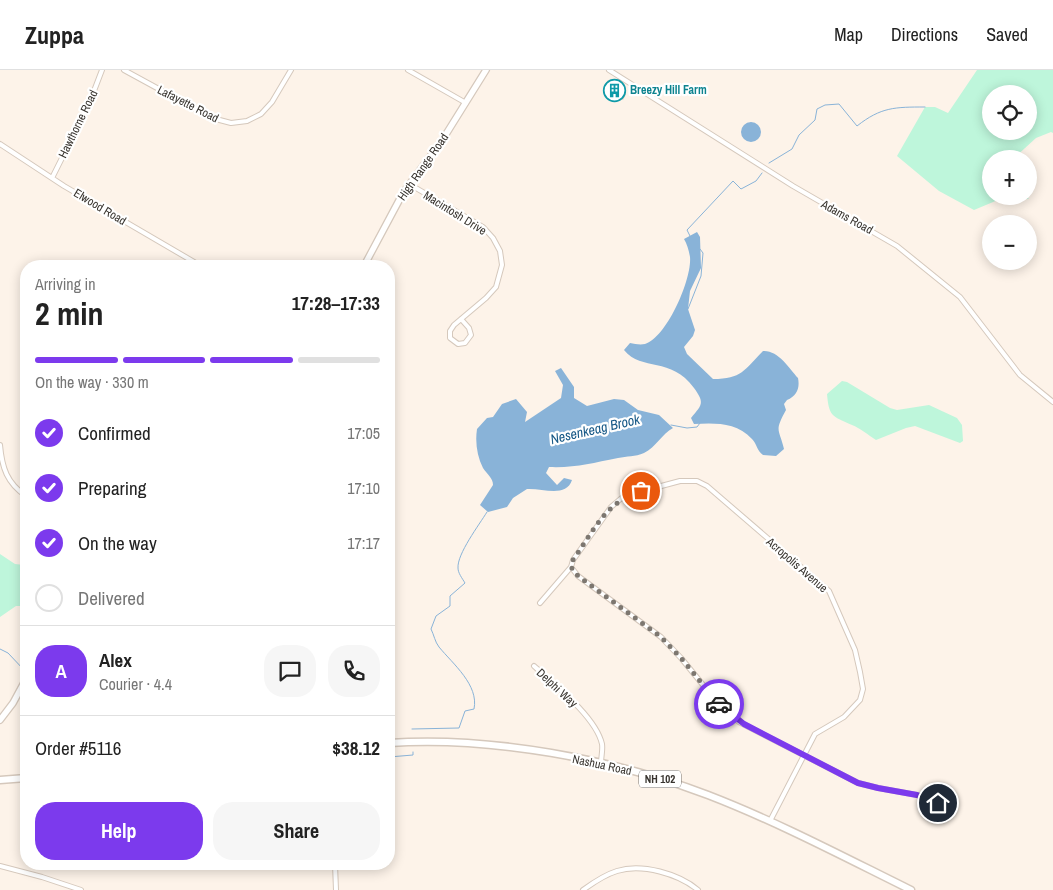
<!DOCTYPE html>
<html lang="en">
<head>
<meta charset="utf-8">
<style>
  :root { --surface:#fff; --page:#f6f6f6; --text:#222; --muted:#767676; --line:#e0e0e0; --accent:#7c3aed }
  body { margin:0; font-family:"Archivo Narrow",sans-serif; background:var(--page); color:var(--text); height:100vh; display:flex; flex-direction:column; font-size:19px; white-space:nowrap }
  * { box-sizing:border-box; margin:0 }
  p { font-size:16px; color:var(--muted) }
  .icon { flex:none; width:28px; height:28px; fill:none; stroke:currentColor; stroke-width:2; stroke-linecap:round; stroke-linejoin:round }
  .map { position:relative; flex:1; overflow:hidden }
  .side { position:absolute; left:20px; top:190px; width:375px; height:610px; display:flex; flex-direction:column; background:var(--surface); border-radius:20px; box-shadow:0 2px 12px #0003 }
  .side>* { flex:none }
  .tools { position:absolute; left:982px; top:15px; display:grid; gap:10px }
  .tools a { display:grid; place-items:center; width:55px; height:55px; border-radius:50%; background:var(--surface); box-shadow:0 2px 12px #0003; font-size:25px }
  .pin { position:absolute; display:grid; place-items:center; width:42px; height:42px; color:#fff; margin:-21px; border:2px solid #fff; border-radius:50%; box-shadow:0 1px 5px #0007 }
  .courier { position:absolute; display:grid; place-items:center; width:50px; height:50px; margin:-25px; border:4px solid #7c3aed; border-radius:50%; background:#fff; color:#222; box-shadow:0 1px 6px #0007 }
  .overview em { font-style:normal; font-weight:700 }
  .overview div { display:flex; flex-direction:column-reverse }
  .overview { display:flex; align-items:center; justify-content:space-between; height:85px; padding:0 15px }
  h1 { font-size:32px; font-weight:700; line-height:38px }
  .bar { display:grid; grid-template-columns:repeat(4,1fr); gap:8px 5px; align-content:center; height:60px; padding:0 15px }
  .bar i { height:6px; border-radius:4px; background:var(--line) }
  .bar .on { background:var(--accent) }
  .bar p { grid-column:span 4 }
  .line { display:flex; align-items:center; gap:12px; padding:0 15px; border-top:1px solid var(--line) }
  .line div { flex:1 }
  .round { display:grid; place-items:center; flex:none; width:52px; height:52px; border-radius:20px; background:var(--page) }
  ol { padding:0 15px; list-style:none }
  li { display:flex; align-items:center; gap:15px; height:55px }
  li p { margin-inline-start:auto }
  li .icon { padding:5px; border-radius:50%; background:var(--accent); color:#fff; stroke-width:4 }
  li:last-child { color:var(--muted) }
  li i { width:28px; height:28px; border:2px solid var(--line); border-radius:50% }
  .button { display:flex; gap:10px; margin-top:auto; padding:10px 15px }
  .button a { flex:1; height:58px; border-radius:20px; background:var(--accent); color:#fff; font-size:20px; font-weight:700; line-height:58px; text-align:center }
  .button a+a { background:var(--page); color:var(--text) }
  header { display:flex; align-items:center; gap:30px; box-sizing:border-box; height:70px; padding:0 25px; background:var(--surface); border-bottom:1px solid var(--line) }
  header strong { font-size:24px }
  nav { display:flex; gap:28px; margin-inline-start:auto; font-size:18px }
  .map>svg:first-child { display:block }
  .green { fill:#bef6db; fill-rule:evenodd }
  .water { fill:#89b3d8 }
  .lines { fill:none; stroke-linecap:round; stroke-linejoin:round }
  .stream { stroke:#89b3d8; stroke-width:1 }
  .building { fill:#d7cabd }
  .street-casing { stroke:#d5c8bc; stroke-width:6 }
  .secondary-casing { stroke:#d5c8bc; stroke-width:8 }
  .primary-casing { stroke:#d5c8bc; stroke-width:9 }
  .street { stroke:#fff; stroke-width:4 }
  .secondary { stroke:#fff; stroke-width:5.5 }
  .primary { stroke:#fff; stroke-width:6 }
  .done { stroke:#7d7770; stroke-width:5; stroke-dasharray:0 9 }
  .route { stroke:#7c3aed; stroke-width:6 }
  .labels { text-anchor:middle; stroke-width:4.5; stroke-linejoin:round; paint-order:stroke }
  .shield { fill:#fff; stroke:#74716d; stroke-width:1 }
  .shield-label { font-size:11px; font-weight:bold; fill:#38342f }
  .culture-label { font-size:12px; font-weight:bold; fill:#0d838f; stroke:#fff; text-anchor:start }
  .street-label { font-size:12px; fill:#38342f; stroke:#fff }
  .water-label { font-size:14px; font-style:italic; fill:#165886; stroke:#fff }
</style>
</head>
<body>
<header>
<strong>Zuppa</strong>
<nav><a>Map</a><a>Directions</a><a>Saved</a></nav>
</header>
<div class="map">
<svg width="1053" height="820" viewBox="0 0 1053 820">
  <rect width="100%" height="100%" fill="#fdf3e9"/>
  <path class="green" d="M977 0H1053V63L1051 62 1036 68 1013 89H991V126H1026L1029 129 1005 127 974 140 939 121 897 86 925 37H935L948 43ZM991 24H1029V61H991Z
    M842 311 847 312 890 338 897 340 929 335 957 348 962 355 963 371 960 373 915 356 906 358 876 370C868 365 860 358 852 355 832 346 829 347 827 324Z
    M0 484 15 494 24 495 26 493V536H16L0 547Z"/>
  <path class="water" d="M741 62a10 10 0 1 1 20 0a10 10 0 1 1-20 0Z
    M697 162 700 167 701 198 690 221 688 239 695 260 693 266 684 277 687 284 713 309C742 309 744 300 763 281 778 280 789 298 798 308 800 318 797 326 787 330L784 334 786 340C774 362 779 358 784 379L776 386 763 385C757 381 757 374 752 369 736 352 715 353 694 354L691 348C702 335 705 333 694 318 671 286 642 302 624 280L630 273C635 274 640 275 645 274 667 267 692 209 690 187 689 181 687 174 684 169Z
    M561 298 574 317V328L587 336 614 329 624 330 638 340 659 345 673 358C662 364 656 377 644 383 635 387 627 386 618 388 592 393 576 398 549 397L546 403 557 415 564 408 572 410C566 428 543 418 527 419L513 428 507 437 488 442 480 435 493 415C493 408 487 404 483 398 477 386 475 372 477 359L487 348 493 347 502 334 516 329 527 342 525 352 561 328 563 315 555 301Z"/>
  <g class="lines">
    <path class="stream" d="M769 93 792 79 799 65 815 50 817 39 825 35 839 34 857 56C881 37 895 37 925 37
      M690 166 687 160 733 111 741 119 756 111 762 103
      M688 239 701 206 703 183 700 179
      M671 355 687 358 697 357 700 353
      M0 579 8 583 25 601
      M412 659 459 658 465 641 474 639C479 615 453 594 439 577 435 572 434 565 431 559L436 546 450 536V526L465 513C462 508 458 503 458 498 457 484 479 455 487 442
      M389 687 413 685V682"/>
  </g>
  <path class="building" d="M608 10 626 24 623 30 604 16Z"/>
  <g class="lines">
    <defs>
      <path id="street" d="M124 0 212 48 231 53 247 51 261 44 272 32 291 0
        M408 0 466 33
        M609 0 793 116 897 176 960 227 1020 305 1053 332
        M0 74 64 116 201 196
        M52 108 89 34 102 0
        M409 114 483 157 493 168 500 181 502 195 496 217 486 228 454 255 450 261V268L458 274 465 273 471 265 469 258 461 249
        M0 375C2 398 7 413 26 426
        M571 497 578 506 661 567 681 588 717 632 739 652 858 713 878 718 917 725 938 733
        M540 533 571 497 573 490 611 437 624 426 680 411H697L707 416 829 521 855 580 860 602 863 619 860 630 844 647 815 664 770 751
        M534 596C554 614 596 647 602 674 603 680 601 687 601 693
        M335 794 336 820
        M0 796 42 807 81 820
        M583 820C594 812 604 805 617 801 642 793 679 804 698 820"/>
      <path id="secondary" d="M364 196 403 123 443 69 486 0
        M0 650 13 633 26 609"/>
      <path id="primary" d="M389 673C490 666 614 689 708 725 778 752 844 787 911 820
        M0 710 26 708"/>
    </defs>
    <use href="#street" class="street-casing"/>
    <use href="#secondary" class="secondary-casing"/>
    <use href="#primary" class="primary-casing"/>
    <use href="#street" class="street"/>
    <use href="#secondary" class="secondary"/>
    <use href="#primary" class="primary"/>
  </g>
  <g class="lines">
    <path class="done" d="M641 421C606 431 593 462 573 490L571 497 578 506 661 567 681 588 719 634"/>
    <path class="route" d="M719 634 744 654 858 713 878 718 917 725 938 733"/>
  </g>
  <defs>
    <symbol id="building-ring" viewBox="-11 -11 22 22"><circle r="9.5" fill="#fff" stroke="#0f9aa8" stroke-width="1.5"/><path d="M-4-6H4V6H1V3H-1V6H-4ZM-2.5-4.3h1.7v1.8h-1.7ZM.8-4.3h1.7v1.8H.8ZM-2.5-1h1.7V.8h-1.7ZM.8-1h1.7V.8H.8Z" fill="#0f9aa8"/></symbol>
  </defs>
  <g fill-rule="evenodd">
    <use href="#building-ring" x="602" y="8" width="25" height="25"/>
  </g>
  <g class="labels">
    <rect class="shield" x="639" y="700.5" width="42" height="17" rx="4"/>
    <g class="shield-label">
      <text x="660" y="713">NH 102</text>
    </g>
    <g class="culture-label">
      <text x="630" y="24">Breezy Hill Farm</text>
    </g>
    <g class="street-label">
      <text transform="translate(188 34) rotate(27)" y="4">Lafayette Road</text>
      <text transform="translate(78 54) rotate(-64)" y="4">Hawthorne Road</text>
      <text transform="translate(423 97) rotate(-55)" y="4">High Range Road</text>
      <text transform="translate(100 137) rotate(31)" y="4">Elwood Road</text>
      <text transform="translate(455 143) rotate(32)" y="4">Macintosh Drive</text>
      <text transform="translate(847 147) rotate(29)" y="4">Adams Road</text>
      <text transform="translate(797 495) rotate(41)" y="4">Acropolis Avenue</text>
      <text transform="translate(557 618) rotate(43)" y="4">Delphi Way</text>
      <text transform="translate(602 695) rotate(12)" y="4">Nashua Road</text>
    </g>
    <g class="water-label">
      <text transform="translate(595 359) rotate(-13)" y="5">Nesenkeag Brook</text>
    </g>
  </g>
</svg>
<div class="tools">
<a><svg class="icon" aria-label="locate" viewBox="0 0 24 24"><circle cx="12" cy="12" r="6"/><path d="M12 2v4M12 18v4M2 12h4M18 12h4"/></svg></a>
<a>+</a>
<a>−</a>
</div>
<div class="pin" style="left:641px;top:421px;background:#ea580c"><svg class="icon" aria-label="bag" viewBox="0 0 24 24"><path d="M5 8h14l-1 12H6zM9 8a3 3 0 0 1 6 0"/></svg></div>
<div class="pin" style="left:938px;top:733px;background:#1f2937"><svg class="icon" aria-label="home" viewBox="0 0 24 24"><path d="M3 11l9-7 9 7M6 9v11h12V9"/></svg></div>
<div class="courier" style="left:719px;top:634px"><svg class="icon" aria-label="car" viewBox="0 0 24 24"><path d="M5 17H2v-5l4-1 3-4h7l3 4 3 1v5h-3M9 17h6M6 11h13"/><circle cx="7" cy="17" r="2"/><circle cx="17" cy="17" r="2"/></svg></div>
<section class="side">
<div class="overview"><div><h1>2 min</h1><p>Arriving in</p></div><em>17:28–17:33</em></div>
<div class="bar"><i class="on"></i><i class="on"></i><i class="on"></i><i></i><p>On the way · 330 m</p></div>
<ol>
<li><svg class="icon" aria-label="check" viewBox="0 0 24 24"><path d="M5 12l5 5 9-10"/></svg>Confirmed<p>17:05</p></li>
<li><svg class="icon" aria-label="check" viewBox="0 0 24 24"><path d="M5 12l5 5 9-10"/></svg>Preparing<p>17:10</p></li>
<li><svg class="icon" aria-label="check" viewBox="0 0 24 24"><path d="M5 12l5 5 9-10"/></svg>On the way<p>17:17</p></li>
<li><i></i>Delivered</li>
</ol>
<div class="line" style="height:90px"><b class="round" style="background:var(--accent);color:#fff">A</b><div><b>Alex</b><p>Courier · 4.4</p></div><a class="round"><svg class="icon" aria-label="chat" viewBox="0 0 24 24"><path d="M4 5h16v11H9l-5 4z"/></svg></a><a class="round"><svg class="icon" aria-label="phone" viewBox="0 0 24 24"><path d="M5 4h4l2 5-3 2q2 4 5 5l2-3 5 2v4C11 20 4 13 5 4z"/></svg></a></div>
<div class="line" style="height:65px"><div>Order #5116</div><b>$38.12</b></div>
<div class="button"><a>Help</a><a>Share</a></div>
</section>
</div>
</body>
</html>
